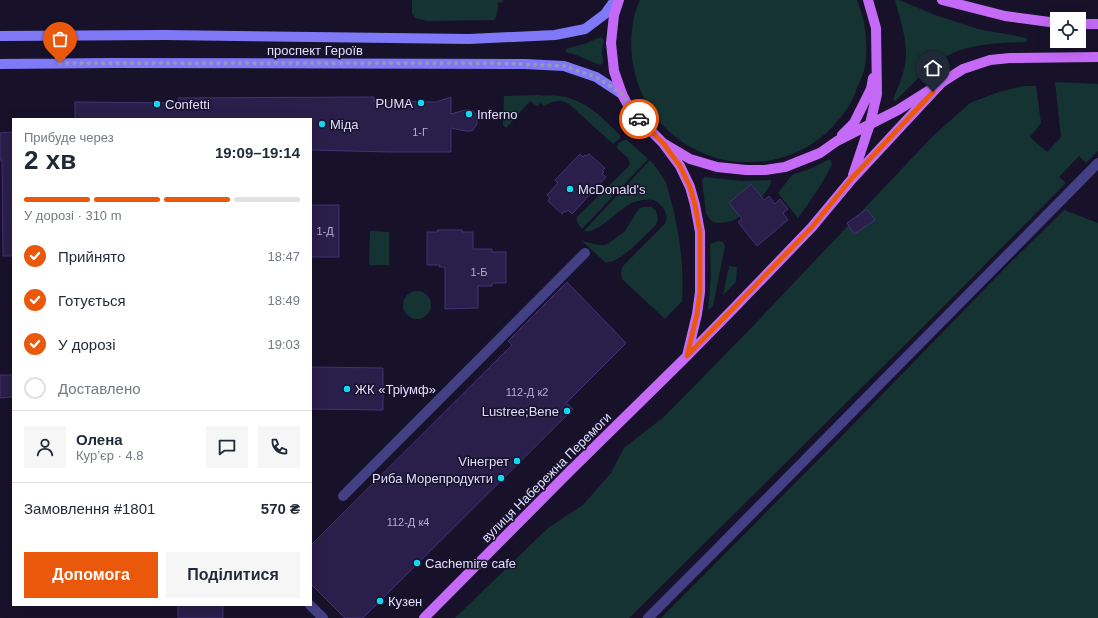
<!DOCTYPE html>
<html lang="uk">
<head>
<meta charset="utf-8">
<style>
  :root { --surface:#fff; --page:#f6f6f7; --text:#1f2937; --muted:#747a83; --line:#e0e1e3; --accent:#ea580c }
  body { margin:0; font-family:Arial,sans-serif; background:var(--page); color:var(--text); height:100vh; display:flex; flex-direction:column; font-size:15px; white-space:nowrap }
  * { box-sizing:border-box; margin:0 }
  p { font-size:13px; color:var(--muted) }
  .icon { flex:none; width:22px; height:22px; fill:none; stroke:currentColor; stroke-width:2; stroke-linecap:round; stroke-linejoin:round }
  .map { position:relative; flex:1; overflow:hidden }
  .side { position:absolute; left:12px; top:118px; width:300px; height:488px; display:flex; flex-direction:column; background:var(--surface); border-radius:0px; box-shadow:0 4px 16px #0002 }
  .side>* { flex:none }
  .tools { position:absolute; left:1050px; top:12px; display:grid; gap:8px }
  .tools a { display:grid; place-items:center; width:36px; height:36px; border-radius:0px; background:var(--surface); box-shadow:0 4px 16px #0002; font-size:20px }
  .pin { position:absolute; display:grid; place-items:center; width:34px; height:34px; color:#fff; margin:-41px -17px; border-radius:50% 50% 50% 0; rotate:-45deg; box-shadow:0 0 4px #0007 }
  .pin .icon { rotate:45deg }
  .courier { position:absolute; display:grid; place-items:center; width:40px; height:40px; margin:-20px; border:3px solid #ea580c; border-radius:50%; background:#fff; color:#222; box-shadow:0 1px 5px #0007 }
  .head em { font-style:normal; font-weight:700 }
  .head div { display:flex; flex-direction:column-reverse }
  .head { display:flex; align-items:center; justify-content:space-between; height:68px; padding:0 12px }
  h1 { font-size:26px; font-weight:700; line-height:30px }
  .bar { display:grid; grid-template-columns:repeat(4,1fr); gap:6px 4px; align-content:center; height:48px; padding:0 12px }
  .bar i { height:5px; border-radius:3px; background:var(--line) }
  .bar .active { background:var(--accent) }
  .bar p { grid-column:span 4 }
  .line { display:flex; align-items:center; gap:10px; padding:0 12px; border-top:1px solid var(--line) }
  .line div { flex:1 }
  .round { display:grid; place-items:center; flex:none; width:42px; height:42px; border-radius:0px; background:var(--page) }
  ol { padding:0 12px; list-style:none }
  li { display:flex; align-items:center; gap:12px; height:44px }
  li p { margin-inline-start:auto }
  li .icon { padding:4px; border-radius:50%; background:var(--accent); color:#fff; stroke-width:4 }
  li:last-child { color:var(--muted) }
  li i { width:22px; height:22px; border:2px solid var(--line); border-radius:50% }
  .action { display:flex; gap:8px; margin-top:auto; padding:8px 12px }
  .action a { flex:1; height:46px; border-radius:0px; background:var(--accent); color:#fff; font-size:16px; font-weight:700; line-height:46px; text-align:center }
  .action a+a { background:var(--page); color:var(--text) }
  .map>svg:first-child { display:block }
  .green { fill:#163333 }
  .building { fill:#291f4a; stroke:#413374 }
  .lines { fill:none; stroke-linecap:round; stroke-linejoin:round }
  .street { stroke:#444086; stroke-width:10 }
  .secondary { stroke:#7f79f8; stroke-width:10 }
  .primary { stroke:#c56af7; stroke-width:10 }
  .done { stroke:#9a96b3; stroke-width:4; stroke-dasharray:0 7.2 }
  .route { stroke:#ea580c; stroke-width:5 }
  .poi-dot { fill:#14d7f2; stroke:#17122a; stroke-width:1.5 }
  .labels { text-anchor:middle; stroke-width:3; stroke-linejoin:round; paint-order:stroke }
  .number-label { font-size:11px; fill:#b3aed0 }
  .street-label { font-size:13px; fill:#e1ddfd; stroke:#17122a }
  .poi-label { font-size:13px; fill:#e1ddfd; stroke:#17122a; text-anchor:start }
</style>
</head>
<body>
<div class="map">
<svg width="1098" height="618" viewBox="0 0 1098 618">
  <rect width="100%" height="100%" fill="#17122a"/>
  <path class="green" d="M412 0H503L502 3 498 2V9L495 20 427 21 415 18 412 13Z
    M640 0H857C866 22 869 48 864 71 862 77 859 83 857 88 851 107 839 121 825 134 803 153 775 163 747 162 741 162 735 162 729 161 661 148 620 85 634 17 635 11 638 6 640 0Z
    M896 0H899L935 15 978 29 1027 38 1026 42C1001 43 972 43 949 55 929 65 912 85 895 101L893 99C899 85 906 70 906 54 906 36 900 18 895 1Z
    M601 37 604 40 602 51 603 63 600 65 576 55 566 52V49L587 43Z
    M1055 82 1098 84V151L1086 163 1079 156 1059 177 1066 183 934 316 629 618H455L548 528 583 505 611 473 624 448 665 416 753 326 933 136 970 103 999 92 1023 86H1036L1041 123 1030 137 1047 152 1061 137Z
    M538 95C546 96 553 95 560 96 588 101 601 117 620 135V138L613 144 569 104C561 98 552 101 544 106L541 103 537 106 530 101 506 128 503 125 504 96Z
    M624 140H627L648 159 582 229 577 222V217L628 167 630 164 628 158 617 148 618 144Z
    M830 159 832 164C823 183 811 200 798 218L778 193 792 175 812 168Z
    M650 160C656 167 662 175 666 183 668 189 669 195 671 201 680 233 684 268 682 301L665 319 622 279C621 273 620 270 624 265L665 224C667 218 667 215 664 209 659 201 652 198 643 200 638 201 633 202 628 205 618 211 595 235 584 231Z
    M705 177 742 181 771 180 770 186 762 197 736 219C731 222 718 224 713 222 710 220 708 216 706 214L702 179Z
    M644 207H651L656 211 658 218 656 225C645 235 619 265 605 262L582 241 599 245H604L608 244 625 231 636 213 640 208Z
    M1064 210 1098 223V618H661L838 440 1009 264Z
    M370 231 389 232V265H369Z
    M718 241 723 242 725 246 713 306 708 310 711 277 710 244Z
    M729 266 737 267 736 282 723 295Z
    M403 305a14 14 0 1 1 28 0a14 14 0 1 1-28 0Z"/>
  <path class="building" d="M374 97V101L436 102 451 97V114L465 110H469L473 111 477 117V124L473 130 470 131H466L451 128V152H390L311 150V119H75V102L179 103 178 98Z
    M13 132V256H3L2 160H0V133Z
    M580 154 583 157 585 155 587 156 589 154 605 168 602 171 604 172 602 174 606 177 572 214 568 210 566 212 564 211 562 214 548 201 550 198 547 195 558 183 555 180Z
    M751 184 764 200 769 196 775 204 780 199 788 209 783 213 788 220 757 246 738 222 742 219 729 203Z
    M311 205H339V257H311Z
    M867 209 875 220 854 234 847 223Z
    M437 230H462V232H473V249H492V252H506V283H492V286H478V308L445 309V267H439L440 265H427V232H438Z
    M567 282 626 343 566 403 573 409 363 618H345L311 584V545L512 345 508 341Z
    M311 367 383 368V410L311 409Z
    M0 375H13V397L0 398Z
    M178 605H223V618H178Z"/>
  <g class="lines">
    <path class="street" d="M343 496 585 253
      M310 605 323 618
      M648 618 713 553 1098 163"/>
    <path class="secondary" d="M0 36 164 35 469 39 555 35 585 29 605 14 615 0
      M60 63V35
      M0 64 112 63 525 64 564 66 596 77 622 94"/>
    <path class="primary" d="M619 0 614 15 611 43 614 71 622 94 631 111 663 143 680 166 690 187 695 205 700 232V292L697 314 687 356
      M942 0 1005 16 1057 23
      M1079 24H1098
      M842 135 854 123 871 89 873 78
      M663 143 690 159 717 167 746 170H765L785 167 820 153 837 141 898 110 963 69 990 60 1010 58 1098 57
      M853 175 870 124 877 94 876 28 868 0
      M424 618 570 471 684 359 735 307 812 227 852 179 943 81"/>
  </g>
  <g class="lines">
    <path class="done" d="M60 63H496L564 66 596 77 622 94 632 111 639 119"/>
    <path class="route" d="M639 119 663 143 680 166 690 187 695 205 700 232V292L697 314 687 356 812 227 852 178 933 92"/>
  </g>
  <g class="poi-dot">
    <circle cx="421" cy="103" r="4"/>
    <circle cx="157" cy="104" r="4"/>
    <circle cx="469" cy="114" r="4"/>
    <circle cx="322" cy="124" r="4"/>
    <circle cx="570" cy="189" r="4"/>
    <circle cx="347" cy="389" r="4"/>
    <circle cx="567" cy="411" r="4"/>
    <circle cx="517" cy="461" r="4"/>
    <circle cx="501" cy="478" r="4"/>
    <circle cx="417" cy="563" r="4"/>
    <circle cx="380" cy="601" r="4"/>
  </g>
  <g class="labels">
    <g class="number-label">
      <text x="420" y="136">1-Г</text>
      <text x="325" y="235">1-Д</text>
      <text x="479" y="276">1-Б</text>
      <text x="527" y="396">112-Д к2</text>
      <text x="408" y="526">112-Д к4</text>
    </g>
    <g class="street-label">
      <text x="315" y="55">проспект Героїв</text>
      <text transform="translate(546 477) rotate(-45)" y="5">вулиця Набережна Перемоги</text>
    </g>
    <g class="poi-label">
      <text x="413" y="108" text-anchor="end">PUMA</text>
      <text x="165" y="109">Confetti</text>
      <text x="477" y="119">Inferno</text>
      <text x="330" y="129">Міда</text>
      <text x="578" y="194">McDonald's</text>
      <text x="355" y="394">ЖК «Тріумф»</text>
      <text x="559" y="416" text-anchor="end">Lustree;Bene</text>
      <text x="509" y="466" text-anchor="end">Vінегрет</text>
      <text x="493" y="483" text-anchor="end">Риба Морепродукти</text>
      <text x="425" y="568">Cachemire cafe</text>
      <text x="388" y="606">Кузен</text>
    </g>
  </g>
</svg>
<div class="tools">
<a><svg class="icon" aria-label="locate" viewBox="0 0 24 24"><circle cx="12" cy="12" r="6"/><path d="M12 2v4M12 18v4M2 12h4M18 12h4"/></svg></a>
</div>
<div class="pin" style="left:60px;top:63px;background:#ea580c"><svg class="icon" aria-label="bag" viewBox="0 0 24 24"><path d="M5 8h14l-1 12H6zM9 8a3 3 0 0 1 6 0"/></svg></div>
<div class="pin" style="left:933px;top:92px;background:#1f2937"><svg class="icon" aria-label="home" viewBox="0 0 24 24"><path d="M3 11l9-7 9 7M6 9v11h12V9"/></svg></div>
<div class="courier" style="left:639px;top:119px"><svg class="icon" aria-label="car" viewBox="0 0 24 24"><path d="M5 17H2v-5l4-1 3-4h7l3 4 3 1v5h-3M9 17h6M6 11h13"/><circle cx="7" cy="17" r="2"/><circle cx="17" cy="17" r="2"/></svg></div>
<section class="side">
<div class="head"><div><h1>2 хв</h1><p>Прибуде через</p></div><em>19:09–19:14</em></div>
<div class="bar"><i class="active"></i><i class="active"></i><i class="active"></i><i></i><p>У дорозі · 310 m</p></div>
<ol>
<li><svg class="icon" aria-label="check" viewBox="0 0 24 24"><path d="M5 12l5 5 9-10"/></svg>Прийнято<p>18:47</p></li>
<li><svg class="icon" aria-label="check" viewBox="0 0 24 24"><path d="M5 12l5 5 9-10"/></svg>Готується<p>18:49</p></li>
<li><svg class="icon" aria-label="check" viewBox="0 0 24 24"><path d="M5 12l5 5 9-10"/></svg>У дорозі<p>19:03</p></li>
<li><i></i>Доставлено</li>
</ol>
<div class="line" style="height:72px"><a class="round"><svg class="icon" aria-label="person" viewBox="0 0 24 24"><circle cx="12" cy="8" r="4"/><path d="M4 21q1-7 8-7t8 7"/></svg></a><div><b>Олена</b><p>Кур’єр · 4.8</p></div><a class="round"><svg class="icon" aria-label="chat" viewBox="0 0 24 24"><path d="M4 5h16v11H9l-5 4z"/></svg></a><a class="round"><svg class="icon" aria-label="phone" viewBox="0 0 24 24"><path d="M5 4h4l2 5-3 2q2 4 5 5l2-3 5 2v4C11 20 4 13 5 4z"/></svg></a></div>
<div class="line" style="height:52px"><div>Замовлення #1801</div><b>570 ₴</b></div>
<div class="action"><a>Допомога</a><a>Поділитися</a></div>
</section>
</div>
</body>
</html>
